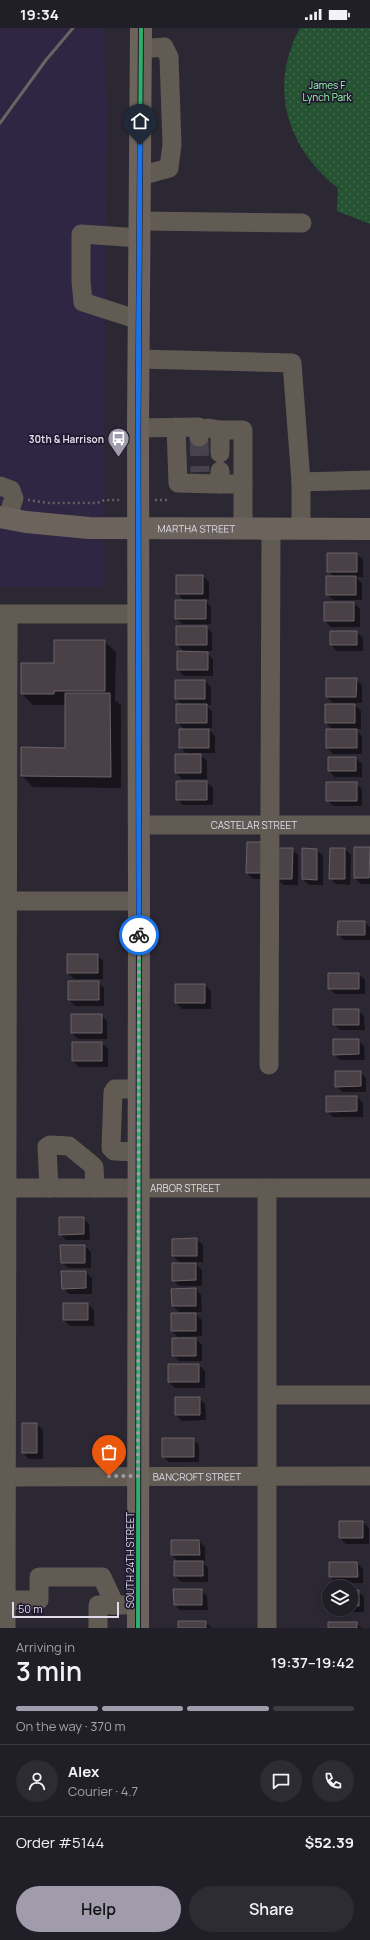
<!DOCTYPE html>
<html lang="en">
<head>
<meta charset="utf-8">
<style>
  :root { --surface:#201e27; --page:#2d2b33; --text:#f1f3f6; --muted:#a2a2a7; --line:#3d3c44; --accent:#a09cab }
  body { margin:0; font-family:Manrope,sans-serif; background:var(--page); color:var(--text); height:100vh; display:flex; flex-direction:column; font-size:15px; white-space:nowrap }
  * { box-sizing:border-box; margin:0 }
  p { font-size:13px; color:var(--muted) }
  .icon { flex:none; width:22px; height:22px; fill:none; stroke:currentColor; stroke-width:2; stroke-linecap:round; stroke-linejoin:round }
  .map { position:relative; height:1600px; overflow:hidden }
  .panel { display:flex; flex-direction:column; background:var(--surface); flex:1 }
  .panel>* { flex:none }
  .fabs { position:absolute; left:322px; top:1552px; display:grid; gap:8px }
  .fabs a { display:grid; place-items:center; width:36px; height:36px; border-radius:50%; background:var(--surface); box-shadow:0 2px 10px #0003,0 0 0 1px var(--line); font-size:20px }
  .scale { position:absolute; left:12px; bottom:10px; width:107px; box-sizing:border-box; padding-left:4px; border:2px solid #dfdbeb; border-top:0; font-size:11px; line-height:14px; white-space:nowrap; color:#dfdbeb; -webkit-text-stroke:3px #20192f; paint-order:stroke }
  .pin { position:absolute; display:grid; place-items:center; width:34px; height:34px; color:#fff; margin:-41px -17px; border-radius:50% 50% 50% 0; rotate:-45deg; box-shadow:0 0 4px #0007 }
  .pin .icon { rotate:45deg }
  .courier { position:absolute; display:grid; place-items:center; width:40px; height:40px; margin:-20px; border:3px solid #1a73e8; border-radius:50%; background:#fff; color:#222; box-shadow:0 1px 5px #0007 }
  .head em { font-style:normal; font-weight:600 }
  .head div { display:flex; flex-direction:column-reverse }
  .head { display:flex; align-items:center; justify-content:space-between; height:68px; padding:0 16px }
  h1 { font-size:26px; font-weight:600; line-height:30px }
  .bar { display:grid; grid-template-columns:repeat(4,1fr); gap:6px 4px; align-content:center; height:48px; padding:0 16px }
  .bar i { height:5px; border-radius:3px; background:var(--line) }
  .bar .on { background:var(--accent) }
  .bar p { grid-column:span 4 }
  .line { display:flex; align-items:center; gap:10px; padding:0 16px; border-top:1px solid var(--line) }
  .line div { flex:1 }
  .round { display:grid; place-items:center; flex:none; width:42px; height:42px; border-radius:21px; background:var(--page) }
  .cta { display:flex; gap:8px; margin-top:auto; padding:8px 16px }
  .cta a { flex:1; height:46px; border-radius:24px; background:var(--accent); color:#111; font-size:16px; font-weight:600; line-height:46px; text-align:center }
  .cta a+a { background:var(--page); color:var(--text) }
  .status { display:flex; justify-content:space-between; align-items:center; height:28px; padding:0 20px; background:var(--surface); direction:ltr }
  .status svg { height:11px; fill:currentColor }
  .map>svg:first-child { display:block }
  .built { fill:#2e2642 }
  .park { fill:url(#park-dots) }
  .shadow { fill:#0007 }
  .building { fill:#494146; stroke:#6b6267 }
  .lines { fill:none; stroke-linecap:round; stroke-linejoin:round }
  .minor-tunnel { stroke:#46434f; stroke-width:19; stroke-dasharray:19 10; stroke-linecap:butt }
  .path { stroke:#66615f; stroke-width:2.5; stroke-dasharray:2 3; stroke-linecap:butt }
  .minor { stroke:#615b53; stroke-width:19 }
  .major { stroke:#6c645c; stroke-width:22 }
  .rail { stroke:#676464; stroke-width:3 }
  .cycleway-casing { stroke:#20192f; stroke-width:6 }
  .cycleway { stroke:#2db169; stroke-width:4 }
  .done { stroke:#a09cab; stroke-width:4; stroke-dasharray:0 7.2 }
  .route { stroke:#1a73e8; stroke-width:5 }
  .labels { text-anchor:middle; stroke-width:3.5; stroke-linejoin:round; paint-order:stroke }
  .park-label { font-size:10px; fill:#95fba9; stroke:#20192f }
  .poi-label { font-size:10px; font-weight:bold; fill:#dfdbeb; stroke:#20192f; text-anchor:end }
  .street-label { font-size:10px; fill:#dfdbeb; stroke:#20192f }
</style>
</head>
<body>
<div class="status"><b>19:34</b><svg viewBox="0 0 49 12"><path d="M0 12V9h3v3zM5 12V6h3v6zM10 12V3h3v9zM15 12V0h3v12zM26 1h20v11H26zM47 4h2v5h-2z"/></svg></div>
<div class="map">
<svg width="370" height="1600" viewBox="0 0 370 1600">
  <defs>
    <pattern id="park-dots" width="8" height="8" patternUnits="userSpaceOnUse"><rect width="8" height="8" fill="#255231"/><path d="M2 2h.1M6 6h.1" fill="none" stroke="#446a4f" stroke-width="1.8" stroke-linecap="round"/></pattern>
  </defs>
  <rect width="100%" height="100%" fill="#2b2834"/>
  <path class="built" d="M0 0H103L107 74 103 559H0Z"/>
  <path class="park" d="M300 0H370V196L337 183 338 160C287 120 268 59 300 0Z"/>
  <path class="shadow" d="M328 526H357L363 532V549H356L362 555V572H333L327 566 334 549 328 543Z
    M203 548 209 554V571H204L211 579V596H182L176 590 184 573 177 565Z
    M354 575 360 581V599H331L325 593Z
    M206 599 212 605V623H193V625H207L213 631V648H184L178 642V624H185L177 617Z
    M357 604 363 610V623H337L331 617Z
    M104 613 116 624 115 672 121 677V760L33 759 22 748 66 721V677H33L22 666Z
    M356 651 362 657V675H333L327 669Z
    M176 653H205L211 659V677H206L212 683V700H207L215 708V725H186L180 719 185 702 177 694 182 677 176 671Z
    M355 677 361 683V701H355L362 708V726H333L327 720 333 702 326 695Z
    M201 727 207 733V751H182L176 745Z
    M356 730 362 736V749H335L329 743Z
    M207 754 213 760V777H183L177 771Z
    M356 755 362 761V778H333L327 772Z
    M248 815 268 851H253L247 845Z
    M369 820 370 856H361L355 850Z
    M292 821 298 827V857H284L278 851Z
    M303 821 317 822 323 828V857H309L303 851Z
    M345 821 351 827 350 857 336 856 330 850Z
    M365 894 370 899V912H344L338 906Z
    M97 927 103 933V951H74L68 945Z
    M359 946 365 952V966H335L329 960Z
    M98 954 104 960V978H75L69 972Z
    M205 957 211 963V981H182L176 975Z
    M358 982 364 988 365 1002H340L334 996Z
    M101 987 107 993V1011H78L72 1005Z
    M358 1012 364 1018 365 1032H340L334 1026Z
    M73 1015H102L108 1021V1039H79L73 1033Z
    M360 1044 366 1050V1064H342L336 1058Z
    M357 1069 363 1075V1089H333L327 1083Z
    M83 1190 89 1196 90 1212H66L60 1206Z
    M197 1211 203 1217V1234H194L202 1242V1258H179L173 1252 181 1236 173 1228V1212Z
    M85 1218 91 1224V1240H68L62 1234Z
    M86 1244 92 1250V1266H69L63 1260Z
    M196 1261 201 1267 202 1284H179L173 1278Z
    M88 1276 94 1282V1298H70L64 1292Z
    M196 1286 202 1292V1308L178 1309 172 1303Z
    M196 1311 202 1317V1333H179L173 1327Z
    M199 1337 205 1343V1360H175L169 1354Z
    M199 1370 205 1376 206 1392 182 1393 176 1387Z
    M23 1396H37L43 1402V1431H29L23 1425Z
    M193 1411 199 1417V1434H169L163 1428Z
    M363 1494 369 1500V1516H346L340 1510Z
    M199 1513 205 1519V1533H201L208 1540V1554H181L175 1548 179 1534 172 1527Z
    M330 1535H357L363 1541V1555H336L330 1549Z
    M201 1562 207 1568 208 1582H180L174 1576Z
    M351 1564H359L364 1569V1584H337L335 1581H351Z
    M206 1594 212 1600H179Z
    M356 1595 362 1600H329Z"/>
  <path class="building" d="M327 525H357V544H327Z
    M176 547H203V566H176Z
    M326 548H356V567H326Z
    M175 572H206V591H175Z
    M324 574H354V593H324Z
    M176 598H207V617H176Z
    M330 603H357V617H330Z
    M54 612H105V663H54V666H21V635H54Z
    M177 623 208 624V642H177Z
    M326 650H357L356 669H326Z
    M175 652H205V671H175Z
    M65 665H110L111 749 21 748V719L65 720Z
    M176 676H207V695H176Z
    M325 676H355V695H325Z
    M179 701H209V720H179Z
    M326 701H357V720H326Z
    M175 726H201V745H175Z
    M328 729H356V743H328Z
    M176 753H207V772H176Z
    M326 754H357V773H326Z
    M247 814H262V845H246Z
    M354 819H370L369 850H354Z
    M277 820H293L292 851H277Z
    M302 820 317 821V852L302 851Z
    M330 820H345V851H329Z
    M338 893H365V907H337Z
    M67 926H98V945H67Z
    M328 945H359V961H328Z
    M68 953H99V972H68Z
    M175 956H205V975H175Z
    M333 981H359V997H333Z
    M71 986H102V1005H71Z
    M333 1011H359V1026L333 1027Z
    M72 1014H102V1033H72Z
    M335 1043H361V1058L335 1059Z
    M326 1068H357V1083L326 1084Z
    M59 1189H84V1206L59 1207Z
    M197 1210V1228H172V1211Z
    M60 1217H85V1235H61Z
    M172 1235H196V1252L172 1253Z
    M61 1243H86V1260L62 1261Z
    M196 1260V1278H172L171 1261Z
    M63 1275H88V1292H63Z
    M171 1285H196V1303H171Z
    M172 1310H196V1328H172Z
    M168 1336H199V1354H168Z
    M175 1369H200V1387H175Z
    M22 1395H37V1425H22Z
    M162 1410H194V1429H162Z
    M339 1493H363V1510H339Z
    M171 1512H199L200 1527H171Z
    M174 1533H203V1548H174Z
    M329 1534H357L358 1549H329Z
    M173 1561H202V1577H174Z
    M359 1562V1578H351V1563Z
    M178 1593H206V1600H178Z
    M328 1594H357V1600H328Z"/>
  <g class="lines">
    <path class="minor-tunnel" d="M199 409 200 444"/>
    <path class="path" d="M28 472 48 475H97L105 472H120
      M155 472H167"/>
    <g class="minor">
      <path d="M140 148 169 140 172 116 169 29 164 19 141 21"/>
      <path d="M140 193 302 195"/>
      <path d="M139 292 83 274 81 253V206L140 210"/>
      <path d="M139 331 292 335 301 454"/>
      <path d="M176 399 178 455 220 456V443"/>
      <path d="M138 400 199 399V409"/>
      <path d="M208 400 220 402V425"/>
      <path d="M220 402H243V456H220"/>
      <path d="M243 456V500"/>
      <path d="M0 458 11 462 14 470 7 491"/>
      <path d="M301 501V454L370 452"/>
      <path d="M0 586H139"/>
      <path id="s1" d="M139 797H370"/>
      <path d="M0 873H139"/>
      <path d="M269 1037 271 501"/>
      <path d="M139 1124 114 1123 111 1120 113 1064 115 1061H139"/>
      <path id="s2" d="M0 1160H370"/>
      <path d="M49 1160 47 1119 50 1117 69 1118 91 1136 94 1139 95 1160"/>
      <path d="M267 1367H370"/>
      <path id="s3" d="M0 1449 370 1448"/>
      <path d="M6 1572H39V1549H102L115 1577"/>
      <path d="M6 1600 8 586"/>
      <path d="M98 1600V1577H125"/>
      <path d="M267 1600V1160"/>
    </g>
    <g class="major">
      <path id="s4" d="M0 489 26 494 89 500 370 501"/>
      <path d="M138 1600 139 873 138 400 141 0"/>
    </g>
    <path class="rail" d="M0 95 46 32 73 0"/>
    <defs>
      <path id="cycleway" d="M138 1600 139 873 138 400 141 0"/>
    </defs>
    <use href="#cycleway" class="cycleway-casing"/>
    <use href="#cycleway" class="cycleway"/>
  </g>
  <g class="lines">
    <path class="done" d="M109 1448H138L139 907"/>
    <path class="route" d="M139 907 138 400 140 117"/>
  </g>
  <defs>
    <symbol id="bus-pin" viewBox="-11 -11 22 30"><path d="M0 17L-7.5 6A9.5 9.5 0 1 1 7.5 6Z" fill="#a09cab" stroke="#20192f"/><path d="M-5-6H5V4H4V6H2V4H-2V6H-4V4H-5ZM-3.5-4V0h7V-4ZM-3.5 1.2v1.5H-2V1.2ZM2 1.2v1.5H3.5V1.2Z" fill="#fff"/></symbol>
  </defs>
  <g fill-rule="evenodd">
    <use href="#bus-pin" x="106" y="398" width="25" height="34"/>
  </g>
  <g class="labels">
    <g class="park-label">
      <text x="327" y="61">James F<tspan x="327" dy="12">Lynch Park</tspan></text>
    </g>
    <g class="poi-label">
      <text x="104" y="415">30th &amp; Harrison</text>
    </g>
    <g class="street-label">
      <text dy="4" stroke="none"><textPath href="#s4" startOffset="197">MARTHA STREET</textPath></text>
      <text dy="4" stroke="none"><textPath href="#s1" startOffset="115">CASTELAR STREET</textPath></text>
      <text dy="4" stroke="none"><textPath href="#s2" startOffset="185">ARBOR STREET</textPath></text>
      <text dy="4" stroke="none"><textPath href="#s3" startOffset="197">BANCROFT STREET</textPath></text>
      <text transform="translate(130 1532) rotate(-90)" y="4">SOUTH 24TH STREET</text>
    </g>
  </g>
</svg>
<div class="fabs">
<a><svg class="icon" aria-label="layers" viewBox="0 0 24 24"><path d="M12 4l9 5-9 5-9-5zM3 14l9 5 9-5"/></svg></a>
</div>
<div class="scale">50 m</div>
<div class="pin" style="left:109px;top:1448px;background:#ea580c"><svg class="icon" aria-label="bag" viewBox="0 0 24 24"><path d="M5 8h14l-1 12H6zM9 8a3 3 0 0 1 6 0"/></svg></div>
<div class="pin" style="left:140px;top:117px;background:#1f2937"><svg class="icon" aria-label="home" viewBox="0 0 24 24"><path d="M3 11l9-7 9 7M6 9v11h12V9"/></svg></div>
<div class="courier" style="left:139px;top:907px"><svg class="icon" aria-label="bike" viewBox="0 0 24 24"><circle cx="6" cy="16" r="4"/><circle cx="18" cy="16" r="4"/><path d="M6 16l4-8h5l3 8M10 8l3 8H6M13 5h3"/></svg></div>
</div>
<section class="panel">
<div class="head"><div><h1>3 min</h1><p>Arriving in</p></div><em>19:37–19:42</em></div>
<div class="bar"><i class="on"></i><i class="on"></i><i class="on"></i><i></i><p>On the way · 370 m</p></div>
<div class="line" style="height:72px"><a class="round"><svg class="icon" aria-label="person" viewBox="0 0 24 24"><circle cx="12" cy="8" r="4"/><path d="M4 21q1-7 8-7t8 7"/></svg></a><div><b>Alex</b><p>Courier · 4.7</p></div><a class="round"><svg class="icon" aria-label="chat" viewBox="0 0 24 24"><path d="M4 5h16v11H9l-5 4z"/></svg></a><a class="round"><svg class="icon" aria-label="phone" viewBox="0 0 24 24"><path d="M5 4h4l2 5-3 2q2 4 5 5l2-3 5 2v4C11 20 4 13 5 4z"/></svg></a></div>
<div class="line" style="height:52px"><div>Order #5144</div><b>$52.39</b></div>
<div class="cta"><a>Help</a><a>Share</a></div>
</section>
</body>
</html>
